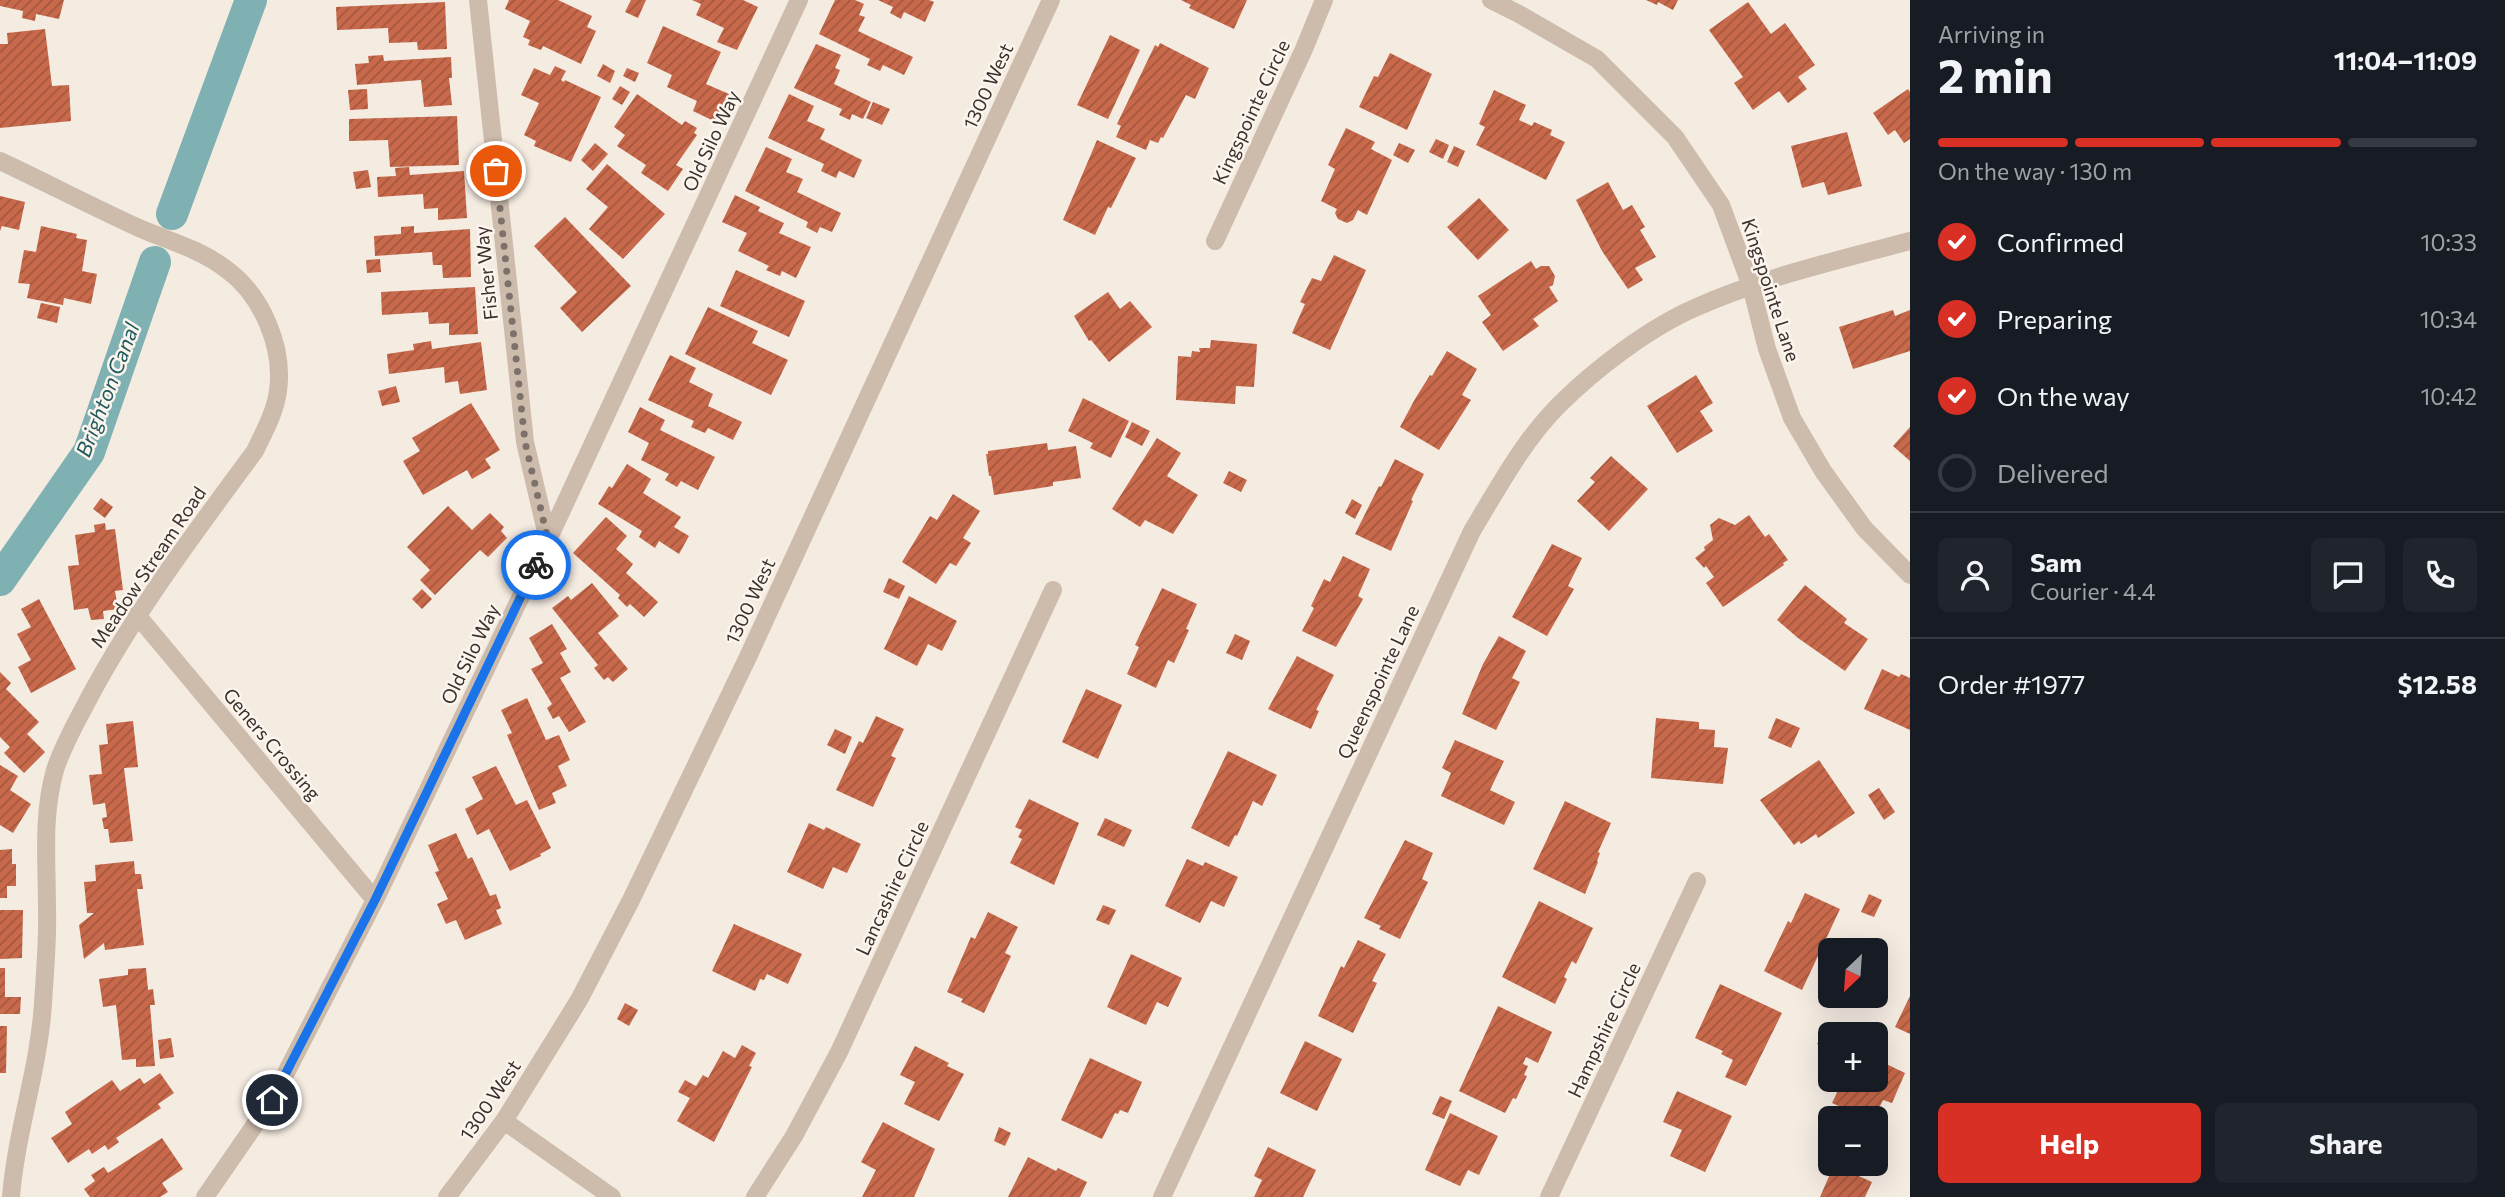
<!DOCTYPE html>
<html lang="en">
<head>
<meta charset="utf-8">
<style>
  :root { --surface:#171b24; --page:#20242c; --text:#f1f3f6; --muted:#9ea1a6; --line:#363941; --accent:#d93025 }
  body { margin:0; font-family:Commissioner,sans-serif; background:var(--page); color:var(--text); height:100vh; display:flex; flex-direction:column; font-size:26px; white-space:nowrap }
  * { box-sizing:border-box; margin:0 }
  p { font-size:23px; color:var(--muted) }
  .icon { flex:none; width:38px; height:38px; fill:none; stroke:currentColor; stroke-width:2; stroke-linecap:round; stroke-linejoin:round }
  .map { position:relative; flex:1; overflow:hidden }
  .drawer { display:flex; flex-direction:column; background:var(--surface); width:595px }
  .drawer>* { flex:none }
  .needle { width:46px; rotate:205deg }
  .controls { position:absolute; left:1818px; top:938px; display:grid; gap:14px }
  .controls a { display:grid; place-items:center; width:70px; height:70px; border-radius:10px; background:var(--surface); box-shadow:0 7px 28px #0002; font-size:35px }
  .pin { position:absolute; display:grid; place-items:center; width:60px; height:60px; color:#fff; margin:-30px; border:4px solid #fff; border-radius:50%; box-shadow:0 2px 7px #0007 }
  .courier { position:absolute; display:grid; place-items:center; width:70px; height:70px; margin:-35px; border:5px solid #1a73e8; border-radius:50%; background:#fff; color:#222; box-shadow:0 2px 9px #0007 }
  .summary em { font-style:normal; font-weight:700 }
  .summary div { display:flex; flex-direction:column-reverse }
  .summary { display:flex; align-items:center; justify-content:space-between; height:119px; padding:0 28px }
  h1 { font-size:46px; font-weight:700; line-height:52px }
  .bar { display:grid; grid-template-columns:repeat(4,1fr); gap:10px 7px; align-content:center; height:84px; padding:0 28px }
  .bar i { height:9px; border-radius:5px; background:var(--line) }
  .bar .current { background:var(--accent) }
  .bar p { grid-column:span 4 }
  .line { display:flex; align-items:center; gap:18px; padding:0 28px; border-top:2px solid var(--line) }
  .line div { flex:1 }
  .round { display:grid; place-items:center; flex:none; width:74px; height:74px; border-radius:10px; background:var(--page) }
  ol { padding:0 28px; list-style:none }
  li { display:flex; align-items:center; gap:21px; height:77px }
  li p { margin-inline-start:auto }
  li .icon { padding:7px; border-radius:50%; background:var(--accent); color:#fff; stroke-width:4 }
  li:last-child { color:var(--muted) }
  li i { width:38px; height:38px; border:4px solid var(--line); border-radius:50% }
  .cta { display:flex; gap:14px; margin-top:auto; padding:14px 28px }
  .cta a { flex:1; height:80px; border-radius:10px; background:var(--accent); color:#fff; font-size:28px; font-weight:700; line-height:80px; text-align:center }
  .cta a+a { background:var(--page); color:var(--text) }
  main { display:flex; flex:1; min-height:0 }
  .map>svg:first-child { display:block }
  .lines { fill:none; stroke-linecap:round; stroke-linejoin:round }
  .canal { stroke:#7fb0b2; stroke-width:32 }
  .building { fill:url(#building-hatch) }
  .minor { stroke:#cdbbac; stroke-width:18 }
  .done { stroke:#7c716b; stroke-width:7; stroke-dasharray:0 12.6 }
  .route { stroke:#1a73e8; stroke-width:9 }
  .labels { text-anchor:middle; stroke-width:5; stroke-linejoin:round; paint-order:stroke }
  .street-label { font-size:19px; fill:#3b302b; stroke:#fbf5ee }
  .water-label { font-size:21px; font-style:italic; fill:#1f5a5e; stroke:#fbf5ee }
</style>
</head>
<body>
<main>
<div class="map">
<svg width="1910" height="1197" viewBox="0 0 1910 1197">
  <defs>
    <pattern id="building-hatch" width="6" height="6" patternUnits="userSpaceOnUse" patternTransform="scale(1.75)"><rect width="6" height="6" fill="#c8694b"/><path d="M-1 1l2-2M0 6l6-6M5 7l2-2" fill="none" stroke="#a4573f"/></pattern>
  </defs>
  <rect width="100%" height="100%" fill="#f4ebe1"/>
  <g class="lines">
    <path class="canal" d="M172 214 251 0
      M0 580 89 452 155 262"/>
  </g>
  <path class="building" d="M0 0H64L59 19 36 14 35 21 22 18 23 11 0 6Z
    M509 0H558L592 16 587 27 596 31 581 64 543 46 541 50 528 45 530 40 523 37 530 21 505 9Z
    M631 0H646L638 18 625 12Z
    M692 0H743L758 7 737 50 717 42 724 28 696 15 701 4Z
    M835 0H855L864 4 859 15 865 17 858 31 913 57 904 75 883 65 880 71 867 65 870 59 819 34Z
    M878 0H929L934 2 925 22 904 12 901 19 890 13 893 7Z
    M1181 0H1247L1234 29 1189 8 1191 5Z
    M1646 0H1678L1673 10 1658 2 1657 5Z
    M445 2 447 49 418 50 417 42 389 43 388 28 337 30 336 7Z
    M1748 2 1771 34 1785 23 1815 65 1798 77 1807 89 1788 103 1779 91 1753 110 1734 83 1743 77 1709 30Z
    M663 26 721 52 706 84 729 94 716 122 693 111 697 101 667 87 672 75 647 63Z
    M45 29 52 86 69 85 71 121 0 128V44H8L7 33Z
    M1110 35 1140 50 1108 119 1077 105Z
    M1160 43 1209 68 1195 99 1186 95 1163 138 1161 137 1158 143 1150 140 1146 150 1116 137 1121 126 1117 124 1155 45 1158 47Z
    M816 44 841 55 835 68 840 70 834 84 871 102 863 119 852 114 850 120 839 115 842 109 794 88Z
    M1390 53 1432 74 1407 130 1359 107 1374 76 1378 77Z
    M383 55 384 61 451 57 452 78H449L452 105 424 107 421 80 357 85 355 64 369 63 368 56Z
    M603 64 615 71 610 83 597 76Z
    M555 66 566 71 561 80 564 82 565 80 601 97 571 162 534 146 536 141 524 135 539 103 521 95 534 68 550 75Z
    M627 68 639 73 635 82 623 76Z
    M620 86 630 92 622 105 612 99Z
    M367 89 368 109 350 110 348 90Z
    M1908 89 1910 92V139L1904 143 1895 130 1888 135 1873 113Z
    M1494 90 1526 105 1519 120 1532 126 1534 122 1552 130 1550 135 1565 142 1546 180 1476 145 1485 127 1479 124Z
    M637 94 682 125 685 121 697 128 694 133 697 135 676 165 683 169 668 191 641 173 646 165 617 146 625 135 614 127Z
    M789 94 814 106 807 121 825 129 820 139 862 160 854 178 839 171 836 178 821 171 824 164 768 138Z
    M873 102 890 109 882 125 866 118Z
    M457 116 459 165 390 167 388 140 349 141V119Z
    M1346 128 1375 142 1371 149 1392 160 1367 215 1358 210 1353 220 1347 223 1338 219 1335 213 1337 209 1321 201 1335 169 1328 165Z
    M1847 132 1862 186 1828 195 1824 182 1802 188 1791 146Z
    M1436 139 1449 145 1443 159 1429 152Z
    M1097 140 1136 158 1111 208 1108 207 1095 235 1063 220Z
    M595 143 608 154 593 171 581 160Z
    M1399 143 1415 150 1408 163 1393 155Z
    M1454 146 1465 151 1458 167 1447 162Z
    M766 147 792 159 786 172 803 179 797 192 841 213 832 232 820 227 817 233 806 227 808 222 745 191Z
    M607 164 665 214 623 259 589 229 608 207 586 189Z
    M409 167 410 175 464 171 467 218 438 220V208L424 209 423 194 378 197 377 177 396 176 395 168Z
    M368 170 371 187 356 189 353 172Z
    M1608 182 1623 210 1632 205 1645 227 1640 230 1656 257 1635 268 1643 280 1628 289 1602 251 1576 200Z
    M735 195 760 207 758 211 784 223 779 233 811 247 796 278 782 271 780 276 766 270 769 266 738 251 747 233 722 222Z
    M0 196 25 202 19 230 2 226 0 231Z
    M1479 198 1509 230 1478 260 1447 227Z
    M565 217 631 286 582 332 560 308 577 292 534 246Z
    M41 226 77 234 76 238 87 240 82 271 97 274 91 304 64 298 63 305 27 298 30 284 18 283 24 250 36 252Z
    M414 226V233L470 229 471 277 443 278 442 265H433L432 252 375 256 374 236 401 234V227Z
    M1334 255 1366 270 1330 350 1292 333 1305 304 1300 302 1312 278 1321 281Z
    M380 259 381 272 367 273 366 260Z
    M1531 261 1536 269 1541 266H1549L1555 276 1553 285 1549 287 1558 301 1533 319 1539 326 1503 351 1482 322 1491 315 1478 296Z
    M736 270 805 301 789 337 720 306Z
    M475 287 478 334 449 335V323L429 324 428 312 382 315 381 292Z
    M1108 292 1120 309 1130 301 1152 327 1109 362 1091 340 1089 341 1074 316Z
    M41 303 60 307 57 323 37 318Z
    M708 307 758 331 752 343 788 360 771 395 685 354Z
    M1893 310 1895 316 1910 310V351L1853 369 1839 327Z
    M1211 340 1257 344 1254 387 1236 386 1235 404 1176 400 1178 356 1191 357 1192 351 1200 352 1199 348H1210Z
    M431 341 432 349 481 342 487 390 460 394 458 381 445 383 444 367 389 374 387 354 414 350 413 344Z
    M1447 351 1477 369 1462 395 1471 400 1439 450 1400 427 1415 399 1430 375 1432 376Z
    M670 355 696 368 689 382 713 394 708 406 742 422 733 440 708 428 705 433 691 427 694 421 648 400Z
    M1696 375 1713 403 1700 411 1713 431 1677 453 1647 406Z
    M396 386 400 402 382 406 378 391Z
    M1083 398 1129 421 1111 458 1090 448 1093 443 1068 431Z
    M471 403 500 450 485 459 491 468 472 479 467 470 423 495 403 461 420 451 412 438Z
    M640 407 665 420 660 430 715 457 698 490 681 481 677 487 665 480 669 474 641 460 649 443 628 432Z
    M1132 422 1150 431 1142 446 1125 437Z
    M1910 427V461L1893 446Z
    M1157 438 1181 453 1167 476 1198 495 1173 534 1145 520 1140 527 1112 509Z
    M1047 443 1048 450 1076 446 1081 478 1053 482V486L994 495 991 476H989L986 454H988V451Z
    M1611 456 1648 489 1609 531 1577 501 1595 482 1590 478Z
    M1395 459 1424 474 1411 500 1413 501 1391 551 1355 534 1379 486 1381 487Z
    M627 464 651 479 643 493 681 517 674 527 689 536 679 554 659 541 655 548 639 537 642 531 598 504 609 486 612 488Z
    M1229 471 1247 480 1241 492 1223 483Z
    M953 494 980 511 963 538 971 543 956 566 950 563 936 584 902 562 930 516 937 520Z
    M101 498 113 507 105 518 93 509Z
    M1352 499 1362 505 1355 519 1345 513Z
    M448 506 472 530 490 513 504 527 501 531 507 538 488 557 480 550 435 595 420 580 430 570 407 547Z
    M1749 515 1765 537 1769 534 1788 560 1783 563 1784 565 1723 607 1706 583 1714 577 1706 566 1704 568 1695 558 1705 550 1704 547 1713 540 1710 525 1719 518 1735 525Z
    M606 517 627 536 616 549 633 564 626 573 658 602 644 617 630 604 627 607 618 598 620 595 573 553Z
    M105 523 106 530 115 529 123 590 115 591 118 609 103 611 104 619 91 620 88 608 74 610 68 566 79 565 75 535 95 532 94 525Z
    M1552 544 1582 558 1568 586 1574 589 1547 636 1512 617Z
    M1343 556 1370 569 1358 596 1363 599 1336 647 1302 631 1314 608 1311 606 1324 579 1330 582Z
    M889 578 905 586 899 599 883 592Z
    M592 583 619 616 598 633 628 669 613 682 608 677 604 680 594 668 598 665 552 608 568 596 571 600Z
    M1805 585 1847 619 1844 623 1868 639 1845 671 1798 638 1777 620Z
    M1162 588 1197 604 1186 629 1189 630 1174 663 1168 660 1156 688 1127 674 1139 647 1135 645Z
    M422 589 432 599 422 609 412 599Z
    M909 596 957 621 942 651 928 644 917 666 884 649Z
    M39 599 76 669 31 693 18 667 31 660 17 634 31 627 21 609Z
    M552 624 567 649 560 653 571 672 560 678 586 722 569 732 559 716 553 719 547 708 552 704 531 669 543 663 529 638Z
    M1235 634 1250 641 1242 660 1226 653Z
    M1499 636 1526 651 1512 678 1520 682 1496 730 1462 714 1483 664Z
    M1297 656 1334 675 1316 710 1319 711 1311 729 1268 709Z
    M1882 669 1899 677 1901 674 1910 678V730L1864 709Z
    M0 672 11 683 6 689 39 722 27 734 45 752 24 773 4 753 10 747 0 737Z
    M1086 689 1122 705 1098 759 1062 742Z
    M527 698 546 740 559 735 570 760 558 766 567 786 552 793 556 803 539 810 507 735 512 733 501 710Z
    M876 716 904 729 891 756 896 758 873 807 836 790 859 741 863 743Z
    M1656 718 1699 722V729L1715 730 1714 747 1728 748 1723 784 1651 778Z
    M1776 718 1800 728 1791 748 1768 738Z
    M133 721 138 767 124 768 133 841 110 843 108 829H104L102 818 107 817 105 803 93 805 89 775 102 774 99 745 108 744 106 724Z
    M835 729 852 737 845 754 827 745Z
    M1455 740 1504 761 1490 790 1515 802 1504 825 1441 796 1451 773 1442 768Z
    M1228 751 1277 775 1262 806 1253 801 1237 836 1235 835 1229 847 1191 828Z
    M1819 760 1855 813 1818 838 1816 834 1801 844 1799 841 1794 845 1760 800Z
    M0 765 18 776 10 790 31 804 13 833 0 825Z
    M496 766 516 805 527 800 551 848 540 854 541 856 510 871 489 829 477 835 465 809 483 799 472 777Z
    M1879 788 1895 812 1884 820 1868 795Z
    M1029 799 1079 823 1054 885 1010 863 1022 839 1018 837 1022 830 1015 827Z
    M1565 801 1611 823 1598 852 1600 853 1597 861 1598 862 1585 894 1533 869Z
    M1105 818 1132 830 1124 847 1097 835Z
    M809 823 824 830 826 827 861 844 847 873 833 867 823 889 787 872Z
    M456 833 468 859 472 857 490 896 496 894 501 908 496 910 502 924 465 940 456 920 446 924 437 904 448 899 435 872 439 871 428 845Z
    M1405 840 1433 853 1422 879 1428 882 1400 939 1379 929 1381 926 1364 918Z
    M12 849V864H16V886H7V898H0V850Z
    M1187 859 1203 866 1205 862 1238 877 1224 907 1211 901 1200 923 1165 906Z
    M134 861 135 874H141L143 889H137L144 945 105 950 104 943 84 959 79 925 94 913H87L84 882 96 881 95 865Z
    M1805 893 1840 909 1802 990 1764 971 1788 921 1791 923Z
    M1869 894 1882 900 1874 917 1861 912Z
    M1539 901 1593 928 1576 964 1572 961 1564 977 1567 979 1555 1004 1502 977Z
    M1103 905 1116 910 1109 925 1096 920Z
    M0 910H23L22 958 0 959Z
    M988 912 1018 927 1005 953 1011 956 984 1013 961 1002 963 999 947 992 971 937 975 939Z
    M734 924 802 954 788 984 767 974 764 980 760 979 755 991 712 971Z
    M1358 940 1386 954 1372 981 1377 983 1353 1033 1318 1016 1341 966 1344 968Z
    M1131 954 1182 978 1168 1007 1157 1002 1146 1025 1107 1007Z
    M0 968H5V997H21L20 1014H0Z
    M146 968 148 990 153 989 155 1005H150L155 1066 136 1067V1059L122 1060 116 1005 103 1007 99 979 128 975V969Z
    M1720 984 1782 1013 1746 1086 1725 1077 1733 1060 1721 1054 1723 1051 1695 1038Z
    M1910 996V1034L1895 1027Z
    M625 1003 638 1010 629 1026 617 1019Z
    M1498 1006 1552 1032 1538 1063 1526 1057 1523 1064 1528 1066 1524 1075 1527 1076 1516 1099 1513 1098 1505 1113 1459 1091Z
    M1827 1024 1843 1032 1842 1034H1830V1050L1817 1044Z
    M0 1026H7L6 1073H0Z
    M171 1038 174 1057 160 1059 158 1040Z
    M1305 1041 1342 1059 1317 1111 1280 1093Z
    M742 1045 756 1053 749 1066 752 1067 714 1142 677 1121 690 1098 678 1092 685 1080 696 1086 703 1075 708 1078 723 1051 735 1058Z
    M915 1046 949 1063 947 1066 964 1074 939 1121 904 1104 915 1082 900 1075Z
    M1090 1058 1142 1082 1128 1113 1120 1110 1118 1114 1115 1113 1102 1139 1061 1120Z
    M1876 1059 1905 1073 1892 1103 1883 1100 1874 1118H1866L1832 1103 1843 1080H1876Z
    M160 1073 174 1093 158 1104 161 1108 116 1138 119 1142 108 1150 105 1145 92 1154 89 1149 68 1163 51 1138 72 1124 65 1112 112 1080 120 1091 140 1078 144 1084Z
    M1677 1091 1732 1116 1705 1172 1670 1156 1682 1130 1663 1122Z
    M1440 1096 1452 1101 1444 1119 1432 1114Z
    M1450 1113 1498 1136 1479 1175 1468 1170 1460 1186 1425 1170Z
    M883 1122 935 1149 914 1197H862L876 1170 861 1162Z
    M999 1127 1011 1133 1005 1146 994 1141Z
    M162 1138 183 1169 162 1183 168 1192 160 1197H90L84 1189 95 1181 91 1175 104 1167 108 1173Z
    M1268 1147 1316 1170 1303 1197H1254L1262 1180 1254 1176Z
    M1028 1157 1056 1171 1058 1168 1087 1182 1080 1197H1008Z
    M1834 1165 1872 1182 1865 1197H1820Z"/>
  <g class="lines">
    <path class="minor" d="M478 0 525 442 548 540
      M1491 0 1519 14 1597 59 1675 137 1721 205 1751 286 1767 349 1792 418 1823 471 1864 528 1910 575
      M0 161C47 183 93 207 139 228 169 241 200 249 226 269 262 295 284 347 278 391 275 413 264 432 255 451 196 531 136 610 89 698 77 721 63 745 55 770 42 816 47 861 47 908 48 939 45 972 43 1003 39 1069 16 1132 11 1197
      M1215 241 1304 49 1324 0
      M137 615 375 900
      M504 1121 612 1197
      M205 1197 272 1100 375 900 548 540 799 0
      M447 1197 504 1121 579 1000 631 900 747 659 1051 0
      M755 1197 794 1136 839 1052 1053 590
      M1162 1197 1472 531C1498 488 1523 441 1559 405 1595 369 1650 327 1697 307 1762 278 1841 259 1910 241
      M1549 1197 1697 881"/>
  </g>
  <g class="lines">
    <path class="done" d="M496 171 525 442 548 540 536 565"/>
    <path class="route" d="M272 1100 375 900 536 565"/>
  </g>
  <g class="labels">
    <g class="street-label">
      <text transform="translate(988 86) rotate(-65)" y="7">1300 West</text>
      <text transform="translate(1251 112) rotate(-65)" y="7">Kingspointe Circle</text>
      <text transform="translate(711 141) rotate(-65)" y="7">Old Silo Way</text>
      <text transform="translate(486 273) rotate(-96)" y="7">Fisher Way</text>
      <text transform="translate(1771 290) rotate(72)" y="7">Kingspointe Lane</text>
      <text transform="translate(148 567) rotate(-56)" y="7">Meadow Stream Road</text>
      <text transform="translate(750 601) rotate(-65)" y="7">1300 West</text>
      <text transform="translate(470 654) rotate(-64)" y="7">Old Silo Way</text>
      <text transform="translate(1378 682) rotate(-65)" y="7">Queenspointe Lane</text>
      <text transform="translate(272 744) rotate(50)" y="7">Geners Crossing</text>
      <text transform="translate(892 888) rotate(-65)" y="7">Lancashire Circle</text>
      <text transform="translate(1604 1030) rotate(-65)" y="7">Hampshire Circle</text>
      <text transform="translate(490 1100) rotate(-56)" y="7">1300 West</text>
    </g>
    <g class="water-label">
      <text transform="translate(108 390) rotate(-69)" y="7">Brighton Canal</text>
    </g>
  </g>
</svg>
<div class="controls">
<a><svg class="needle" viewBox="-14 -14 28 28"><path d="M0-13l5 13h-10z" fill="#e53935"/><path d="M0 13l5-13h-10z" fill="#9ea1a6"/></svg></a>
<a>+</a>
<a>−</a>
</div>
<div class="pin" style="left:496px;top:171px;background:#ea580c"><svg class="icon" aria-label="bag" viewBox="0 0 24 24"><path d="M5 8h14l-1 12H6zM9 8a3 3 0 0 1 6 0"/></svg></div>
<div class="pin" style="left:272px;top:1100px;background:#1f2937"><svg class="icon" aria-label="home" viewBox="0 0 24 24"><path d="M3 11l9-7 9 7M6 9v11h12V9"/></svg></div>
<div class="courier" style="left:536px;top:565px"><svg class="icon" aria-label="bike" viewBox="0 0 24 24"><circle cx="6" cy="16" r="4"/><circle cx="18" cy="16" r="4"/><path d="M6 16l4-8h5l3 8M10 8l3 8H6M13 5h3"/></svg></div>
</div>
<section class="drawer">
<div class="summary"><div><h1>2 min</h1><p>Arriving in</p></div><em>11:04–11:09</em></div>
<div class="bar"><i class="current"></i><i class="current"></i><i class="current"></i><i></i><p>On the way · 130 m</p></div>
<ol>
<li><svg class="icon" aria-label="check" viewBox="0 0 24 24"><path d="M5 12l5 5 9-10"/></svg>Confirmed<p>10:33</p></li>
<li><svg class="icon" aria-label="check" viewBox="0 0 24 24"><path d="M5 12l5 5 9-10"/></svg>Preparing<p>10:34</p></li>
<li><svg class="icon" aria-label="check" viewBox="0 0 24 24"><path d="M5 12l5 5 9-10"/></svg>On the way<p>10:42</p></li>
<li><i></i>Delivered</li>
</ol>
<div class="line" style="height:126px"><a class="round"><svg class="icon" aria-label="person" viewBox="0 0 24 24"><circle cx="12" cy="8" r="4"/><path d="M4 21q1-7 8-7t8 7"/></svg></a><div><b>Sam</b><p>Courier · 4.4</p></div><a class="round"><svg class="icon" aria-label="chat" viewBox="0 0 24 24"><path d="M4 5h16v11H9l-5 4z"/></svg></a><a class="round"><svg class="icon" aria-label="phone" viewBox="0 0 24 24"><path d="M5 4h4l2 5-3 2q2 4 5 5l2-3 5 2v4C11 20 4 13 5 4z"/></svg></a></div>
<div class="line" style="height:91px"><div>Order #1977</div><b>$12.58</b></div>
<div class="cta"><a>Help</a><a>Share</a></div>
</section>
</main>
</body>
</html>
